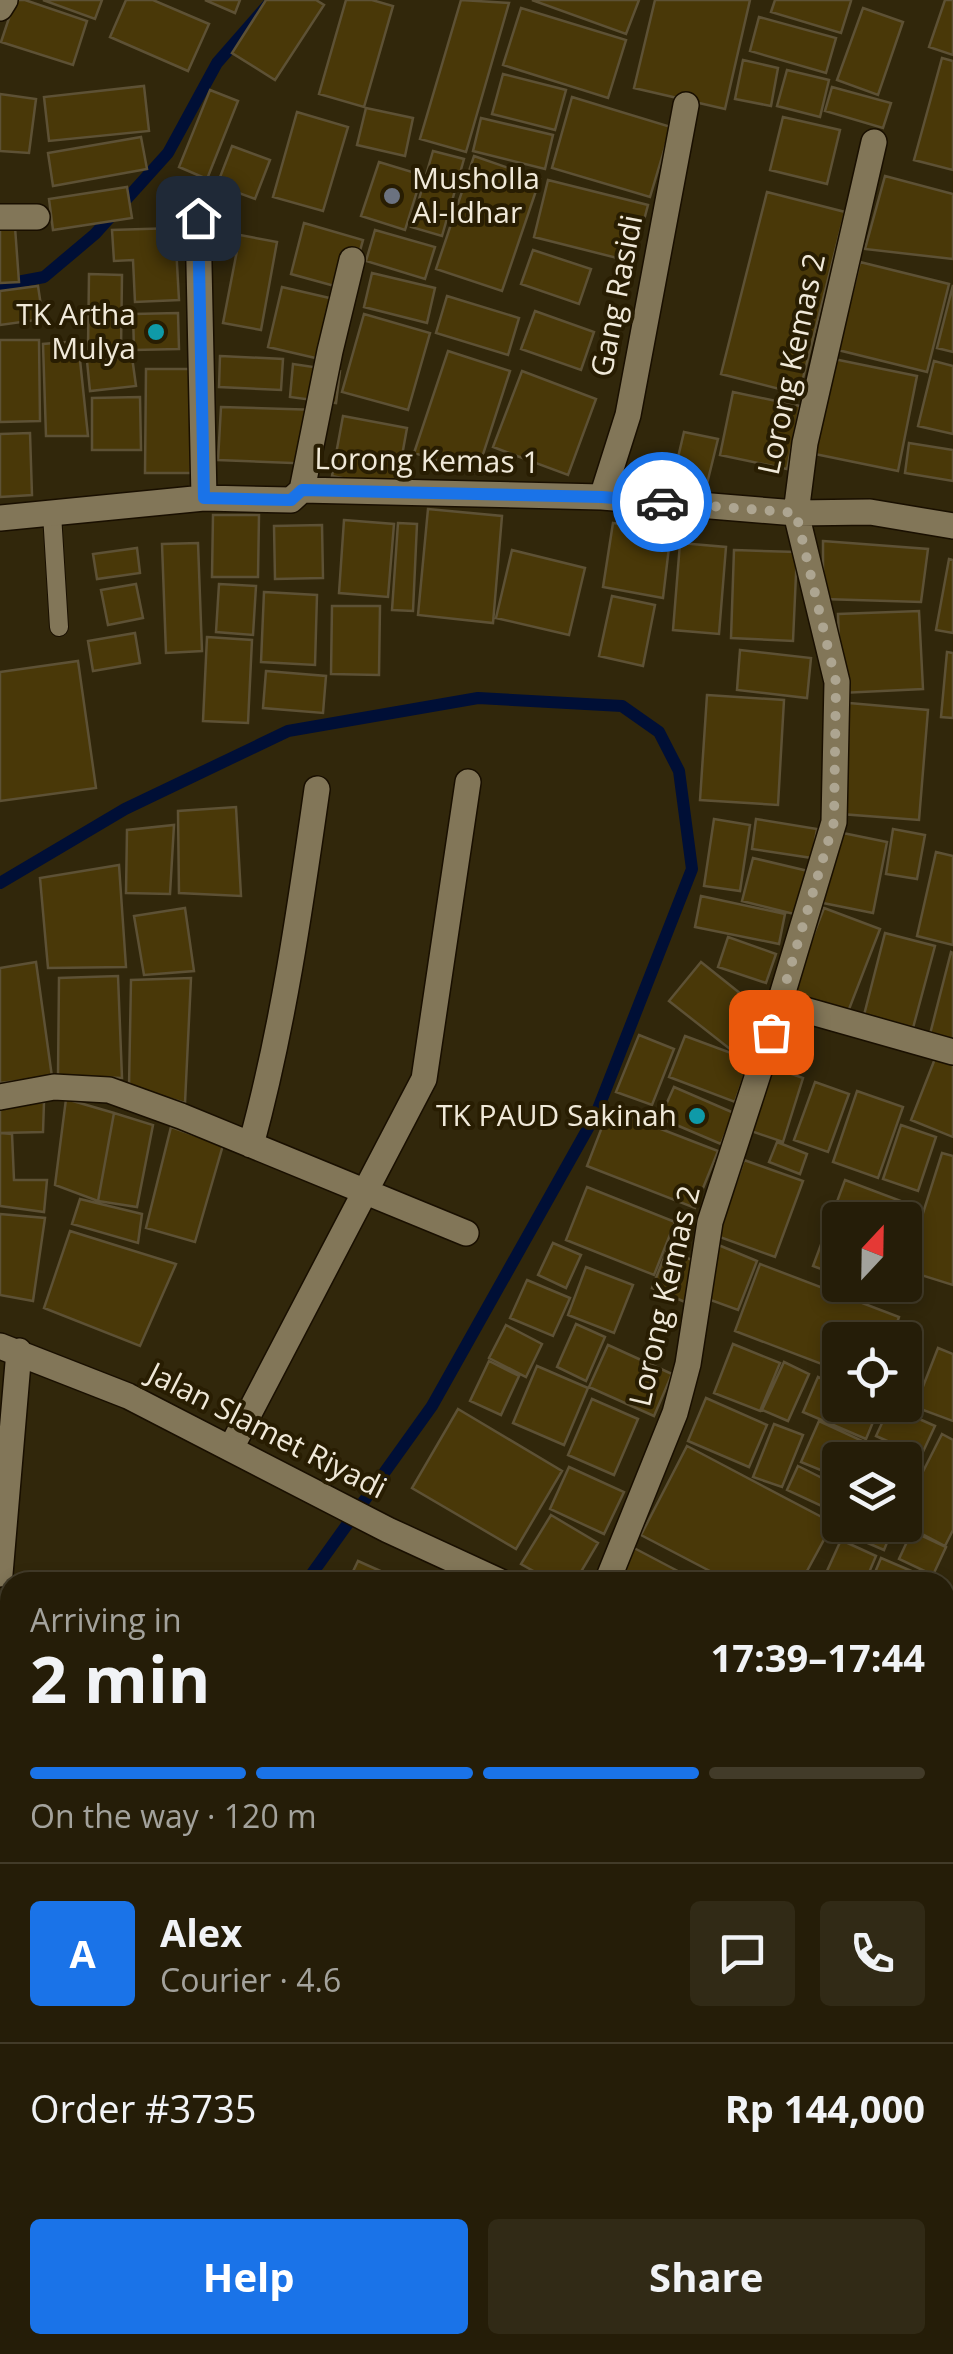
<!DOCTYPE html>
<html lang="en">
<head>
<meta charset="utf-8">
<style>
  :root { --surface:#251d08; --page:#312a16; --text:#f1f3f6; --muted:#a3a29c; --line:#423b29; --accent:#1a73e8 }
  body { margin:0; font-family:"Open Sans",sans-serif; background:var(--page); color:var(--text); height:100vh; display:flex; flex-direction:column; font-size:38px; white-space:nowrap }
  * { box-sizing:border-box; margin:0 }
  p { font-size:32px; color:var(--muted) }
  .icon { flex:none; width:55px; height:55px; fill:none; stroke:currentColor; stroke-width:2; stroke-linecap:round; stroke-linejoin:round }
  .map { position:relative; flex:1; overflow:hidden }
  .side { position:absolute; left:0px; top:1572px; width:955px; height:782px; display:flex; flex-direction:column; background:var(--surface); border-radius:30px 30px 0 0; box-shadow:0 5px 15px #0003,0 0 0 2px var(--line) }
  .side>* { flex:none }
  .needle { width:65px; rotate:22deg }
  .controls { position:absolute; left:822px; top:1202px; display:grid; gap:20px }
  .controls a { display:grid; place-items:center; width:100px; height:100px; border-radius:10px; background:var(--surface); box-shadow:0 5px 15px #0003,0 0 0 2px var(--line); font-size:50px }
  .pin { position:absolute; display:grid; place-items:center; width:85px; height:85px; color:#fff; margin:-42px; border-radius:20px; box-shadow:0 5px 15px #0006 }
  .courier { position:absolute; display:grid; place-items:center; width:100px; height:100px; margin:-50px; border:8px solid #1a73e8; border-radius:50%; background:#fff; color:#222; box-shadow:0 2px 12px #0007 }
  .head em { font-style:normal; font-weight:700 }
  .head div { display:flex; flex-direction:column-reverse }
  .head { display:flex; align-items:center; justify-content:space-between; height:170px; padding:0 30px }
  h1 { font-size:65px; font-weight:700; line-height:75px }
  .bar { display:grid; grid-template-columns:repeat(4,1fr); gap:15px 10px; align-content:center; height:120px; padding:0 30px }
  .bar i { height:12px; border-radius:8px; background:var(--line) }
  .bar .on { background:var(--accent) }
  .bar p { grid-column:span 4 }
  .line { display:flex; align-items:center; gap:25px; padding:0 30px; border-top:2px solid var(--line) }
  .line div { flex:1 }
  .round { display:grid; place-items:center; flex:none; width:105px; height:105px; border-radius:10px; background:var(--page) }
  .button { display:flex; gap:20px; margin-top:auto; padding:20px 30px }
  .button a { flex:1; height:115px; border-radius:10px; background:var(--accent); color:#fff; font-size:40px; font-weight:700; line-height:115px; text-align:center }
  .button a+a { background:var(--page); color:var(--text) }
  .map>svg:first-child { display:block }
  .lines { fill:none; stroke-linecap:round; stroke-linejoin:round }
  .stream { stroke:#000f36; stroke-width:12 }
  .building { fill:#493808; stroke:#5d5135; stroke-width:2.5 }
  .service-casing { stroke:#190f00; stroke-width:20 }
  .minor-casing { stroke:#190f00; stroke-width:28 }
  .tertiary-casing { stroke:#190f00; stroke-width:28 }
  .service { stroke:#827658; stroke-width:18 }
  .minor { stroke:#827658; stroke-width:25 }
  .tertiary { stroke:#827658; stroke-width:25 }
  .done { stroke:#ada591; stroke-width:10; stroke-dasharray:0 18 }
  .route { stroke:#1a73e8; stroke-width:12 }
  .worship-dot { fill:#6b7280; stroke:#281d02; stroke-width:4 }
  .culture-dot { fill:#0f9aa8; stroke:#281d02; stroke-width:4 }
  .labels { text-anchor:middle; stroke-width:8; stroke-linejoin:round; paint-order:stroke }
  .poi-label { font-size:30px; fill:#f0e9d9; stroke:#281d02; text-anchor:end }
  .street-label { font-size:30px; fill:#f0e9d9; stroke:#281d02 }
</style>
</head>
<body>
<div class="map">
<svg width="953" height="2354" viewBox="0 0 953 2354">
  <rect width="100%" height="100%" fill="#31270b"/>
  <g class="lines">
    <path class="stream" d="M0 285 44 277 95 234 168 153 217 63 272 0
      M0 883 125 809 288 731 478 698 622 706 659 732 679 771 692 869 596 1114 432 1406 306 1582
      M585 2345 667 2354
      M444 2354V2345"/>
  </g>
  <path class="building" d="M15 0H25L87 21 73 65 1 42Z
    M43 0H102L95 19Z
    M126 0H153L209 24 188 71 110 37Z
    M205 0H240L235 13Z
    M266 0H316L324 5 275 80 232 53Z
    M346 0H372L393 6 364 107 319 94Z
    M461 0 509 3 466 152 420 139Z
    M532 0H639L626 34Z
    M655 0H750L725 109 634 88Z
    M775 0H849L851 1 841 33 771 12Z
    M945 0H953V55L929 47Z
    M521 8 626 40 608 98 503 65Z
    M863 8 903 22 878 95 837 80Z
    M759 17 836 38 826 73 750 51Z
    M942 58 953 61V170L914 160Z
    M743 60 778 68 771 106 735 99Z
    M787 70 829 80 820 117 777 106Z
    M503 74 566 90 555 130 492 114Z
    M144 86 149 131 49 141 44 97Z
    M832 87 891 103 883 128 825 111Z
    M210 90 238 101 207 179 179 167Z
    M0 94 36 99 29 153 0 151Z
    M572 97 671 127 650 197 552 168Z
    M366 108 413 118 405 156 357 145Z
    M297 112 348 127 323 211 273 197Z
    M783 117 840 130 827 184 770 170Z
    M481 118 553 135 545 169 473 151Z
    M141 137 147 169 53 186 48 153Z
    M232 146 270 160 255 199 217 185Z
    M433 151 464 159 442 236 411 227Z
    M474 156 540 179 502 291 436 269Z
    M379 162 422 175 405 230 361 216Z
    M885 176 953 194V259L865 249Z
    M548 180 648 205 633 262 534 237Z
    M127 187 132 218 53 230 49 199Z
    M767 192 845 212 799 394 721 374Z
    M304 223 363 240 349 290 291 274Z
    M15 227 19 282 0 283V228Z
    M175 228 179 300 135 302 133 260 114 261 112 230Z
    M375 230 435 247 425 279 366 261Z
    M240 235 277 242 261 330 223 323Z
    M533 250 591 269 579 304 521 284Z
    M860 262 949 284 927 372 838 350Z
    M372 273 435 288 427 323 364 307Z
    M89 274 122 275 121 350 88 349Z
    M953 285V352L937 348Z
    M38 286 43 319 0 325V291Z
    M282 287 351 303 337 363 268 347Z
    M447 296 519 318 508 355 436 333Z
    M535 311 594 332 581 370 521 349Z
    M178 313 179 349 134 350 133 314Z
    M364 314 430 333 408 410 342 392Z
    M0 340H39L40 421 0 422Z
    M78 341 88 436H46L43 344Z
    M448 351 510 371 477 473 414 453Z
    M220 356 283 359 281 390 219 387Z
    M132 357 136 386 90 391 87 361Z
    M829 358 917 376 898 471 810 453Z
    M934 361 953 366V434L918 426Z
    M293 364 340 371 336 403 290 397Z
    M146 369H192L191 473H145Z
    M522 371 596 399 568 475 493 447Z
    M733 392 800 406 787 469 720 455Z
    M140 397 141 450H92V398Z
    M221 407 319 410 317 464 218 460Z
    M343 416 407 428 396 489 332 476Z
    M684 432 718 439 705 492 672 483Z
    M30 433 32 495 0 497V434Z
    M909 443 953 450V481L905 473Z
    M428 509 502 516 493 623 418 615Z
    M213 515H259L258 577H212Z
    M344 520 394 524 388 597 339 593Z
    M398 523 417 524 413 611 392 610Z
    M613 523 671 530 663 598 603 587Z
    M322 525 323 578 275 579 274 526Z
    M823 541 928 549 921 602 823 599Z
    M198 543 202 651 166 653 162 544Z
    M680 543 726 547 719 634 673 630Z
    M137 548 140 573 97 579 93 554Z
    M512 550 585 568 569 635 496 618Z
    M734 550 797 552 793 641 731 638Z
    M949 559 953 560V633L936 630Z
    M136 584 143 618 108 625 101 590Z
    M219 584 256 586 253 635 216 632Z
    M264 592 317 595 315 665 261 662Z
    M612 596 655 605 643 666 599 656Z
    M332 606H380L379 675 331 674Z
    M919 611 923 689 841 693 838 614Z
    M135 633 140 663 93 671 88 641Z
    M207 637 252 640 248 723 203 721Z
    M740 650 811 658 807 698 737 690Z
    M947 652 953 653V718L941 717Z
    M78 661 96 788 0 801V672Z
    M266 671 326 676 323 713 263 708Z
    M707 695 784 700 778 805 700 800Z
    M849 703 928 710 919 820 841 814Z
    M236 807 241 896 179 893 178 811Z
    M714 819 750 825 740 891 704 886Z
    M756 819 817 829 812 858 752 849Z
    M174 825 170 894 126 893 127 830Z
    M893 829 925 835 917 879 886 874Z
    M838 832 887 842 873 913 823 903Z
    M936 852 953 856V945L917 936Z
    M753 858 808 871 798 915 742 901Z
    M119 865 126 967 48 968 40 878Z
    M701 896 785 914 779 944 695 927Z
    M185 908 194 971 144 975 134 916Z
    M824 908 880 929 846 1017 790 995Z
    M885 933 935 946 913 1028 864 1015Z
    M728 937 776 954 766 983 718 967Z
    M951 952 953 953V1048L928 1042Z
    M36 962 52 1077 0 1083V968Z
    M701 962 761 1010 730 1049 669 1001Z
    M118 976 122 1078 58 1076 59 978Z
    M191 978 185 1103 129 1087 131 980Z
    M639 1035 674 1049 652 1105 616 1092Z
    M685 1036 750 1060 735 1102 669 1077Z
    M938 1051 953 1057V1137L911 1120Z
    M772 1067 803 1078 783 1142 751 1131Z
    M815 1082 849 1094 828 1152 794 1140Z
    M674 1087 734 1113 721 1144 660 1118Z
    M857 1091 903 1107 878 1178 833 1162Z
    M66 1099 114 1113 98 1201 55 1185Z
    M44 1102 43 1132 0 1133V1107Z
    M609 1109 718 1151 695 1208 587 1166Z
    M114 1113 153 1125 137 1207 98 1201Z
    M901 1125 936 1137 918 1191 883 1179Z
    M171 1127 223 1145 195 1242 146 1228Z
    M0 1133 12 1134 14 1180H47L44 1212 0 1206Z
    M777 1142 807 1154 800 1174 769 1162Z
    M942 1153 953 1156V1285L905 1270Z
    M744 1160 803 1181 775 1257 717 1236Z
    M845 1180 914 1206 905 1232V1220H840V1276L813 1266Z
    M587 1187 675 1222 654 1275 566 1240Z
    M80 1199 142 1214 138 1243 72 1224Z
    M0 1214 45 1218 33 1301 0 1295Z
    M70 1231 176 1264 140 1346 44 1308Z
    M553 1243 581 1255 566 1288 538 1275Z
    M716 1244 757 1261 738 1310 705 1298Z
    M667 1250 700 1263 685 1302 652 1288Z
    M760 1264 899 1317 891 1340H840V1371L735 1331Z
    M586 1267 633 1285 614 1333 568 1315Z
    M527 1280 570 1298 553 1336 510 1318Z
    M576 1324 605 1337 586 1381 557 1367Z
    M506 1325 542 1344 526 1377 489 1358Z
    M733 1344 780 1363 760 1411 714 1393Z
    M608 1345 672 1374 654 1416 589 1387Z
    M938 1348 953 1354V1421L915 1407Z
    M489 1361 519 1376 501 1415 470 1401Z
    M784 1362 809 1374 788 1421 762 1410Z
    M537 1366 588 1388 564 1445 513 1423Z
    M818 1377 840 1387V1405H880L866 1439 803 1412Z
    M706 1398 767 1425 749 1467 688 1441Z
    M592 1399 638 1419 614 1475 568 1455Z
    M890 1406 935 1426 921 1456 876 1436Z
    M458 1409 562 1471 516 1549 412 1488Z
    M819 1421 869 1444 862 1460H840V1478L801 1462Z
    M774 1424 803 1435 782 1487 753 1477Z
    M942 1434 953 1440V1530L945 1546 905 1525V1507Z
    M687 1446 833 1523 801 1582H731L641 1535Z
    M905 1462 918 1468 905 1500Z
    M798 1466 840 1487 839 1514 787 1490Z
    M569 1467 624 1492 604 1534 550 1509Z
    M551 1515 598 1543 575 1582H553L521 1564Z
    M845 1525H894L884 1550 842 1532Z
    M912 1531 946 1547 933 1575 899 1559Z
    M841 1540 876 1556 865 1582H822Z
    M634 1548 689 1577 686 1582H616Z
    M881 1558 916 1573 912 1582H871Z
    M358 1561 405 1582H348Z
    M945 1623 953 1627V1666L945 1662Z
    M945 1670 953 1673V1728L945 1747Z
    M945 1853 953 1856V1920L945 1942Z
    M945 1980 953 1982 945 2025Z
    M953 2167V2354H908L911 2345H945V2201Z
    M4 2218 10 2246V2306L0 2308V2219Z
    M10 2310V2345H27L29 2354H0V2312Z
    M744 2345H776L773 2354H742Z
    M848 2345H898L895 2354H846Z"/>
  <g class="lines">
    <defs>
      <path id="service" d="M52 514 59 627"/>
      <path id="minor" d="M0 8 5 0
        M0 217H37
        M198 218 204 498
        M302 490 330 351 352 260
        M602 497 628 415 686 105
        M0 518 204 498 291 500 302 490 602 497 796 513 870 512 953 526
        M780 1003 953 1052
        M0 1097 54 1087 109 1090 181 1116 466 1233
        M251 1145C283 1028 300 909 317 789
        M231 1448 424 1079 468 782
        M607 1582 675 1413 688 1364 710 1222 762 1062 834 822 837 682 796 513 805 443 874 142
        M0 2123 10 2122"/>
      <path id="tertiary" d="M0 1346 128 1396 388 1530 501 1582
        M0 1574 19 1351
        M945 1798 953 1801
        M0 2029 10 2088
        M60 2345 62 2354"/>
    </defs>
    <use href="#service" class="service-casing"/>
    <use href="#minor" class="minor-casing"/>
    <use href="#tertiary" class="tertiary-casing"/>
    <use href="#service" class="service"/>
    <use href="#minor" class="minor"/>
    <use href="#tertiary" class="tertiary"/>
  </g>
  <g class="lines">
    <path class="done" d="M662 502 796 513 836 682 834 822 771 1032"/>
    <path class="route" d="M198 218 204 498 291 500 302 490 602 497 662 502"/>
  </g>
  <circle class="worship-dot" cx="392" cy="196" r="10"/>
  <g class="culture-dot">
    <circle cx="156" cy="332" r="10"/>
    <circle cx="697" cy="1116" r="10"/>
  </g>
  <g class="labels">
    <g class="poi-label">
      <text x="412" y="189" text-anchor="start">Musholla<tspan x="412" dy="34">Al-Idhar</tspan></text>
      <text x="136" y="325">TK Artha<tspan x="136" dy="34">Mulya</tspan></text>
      <text x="677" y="1126">TK PAUD Sakinah</text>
    </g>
    <g class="street-label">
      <text transform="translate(617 296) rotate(-79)" y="10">Gang Rasidi</text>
      <text transform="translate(792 364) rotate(-78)" y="10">Lorong Kemas 2</text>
      <text transform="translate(427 461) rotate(1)" y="10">Lorong Kemas 1</text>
      <text transform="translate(665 1296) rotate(-77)" y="10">Lorong Kemas 2</text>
      <text transform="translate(267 1431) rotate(27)" y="10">Jalan Slamet Riyadi</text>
    </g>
  </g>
</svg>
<div class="controls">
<a><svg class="needle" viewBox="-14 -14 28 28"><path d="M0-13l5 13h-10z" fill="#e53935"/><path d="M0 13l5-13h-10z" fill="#a3a29c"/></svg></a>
<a><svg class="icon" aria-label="locate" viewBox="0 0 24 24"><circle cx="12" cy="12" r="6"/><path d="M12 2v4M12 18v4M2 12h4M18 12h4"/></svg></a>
<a><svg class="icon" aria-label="layers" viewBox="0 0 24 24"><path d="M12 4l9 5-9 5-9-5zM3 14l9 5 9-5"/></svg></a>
</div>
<div class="pin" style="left:771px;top:1032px;background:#ea580c"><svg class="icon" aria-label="bag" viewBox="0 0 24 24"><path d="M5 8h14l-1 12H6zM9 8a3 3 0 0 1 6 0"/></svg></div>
<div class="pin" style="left:198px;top:218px;background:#1f2937"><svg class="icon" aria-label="home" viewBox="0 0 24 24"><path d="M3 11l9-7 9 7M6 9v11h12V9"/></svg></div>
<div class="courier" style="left:662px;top:502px"><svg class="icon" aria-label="car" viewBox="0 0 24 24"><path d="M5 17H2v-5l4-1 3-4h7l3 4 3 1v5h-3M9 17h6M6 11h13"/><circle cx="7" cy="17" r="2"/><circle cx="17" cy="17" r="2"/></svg></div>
<section class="side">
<div class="head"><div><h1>2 min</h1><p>Arriving in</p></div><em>17:39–17:44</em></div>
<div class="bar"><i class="on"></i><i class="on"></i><i class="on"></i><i></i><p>On the way · 120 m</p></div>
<div class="line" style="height:180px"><b class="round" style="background:var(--accent);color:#fff">A</b><div><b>Alex</b><p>Courier · 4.6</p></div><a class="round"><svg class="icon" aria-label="chat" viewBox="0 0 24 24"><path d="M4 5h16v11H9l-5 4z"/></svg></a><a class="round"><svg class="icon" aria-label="phone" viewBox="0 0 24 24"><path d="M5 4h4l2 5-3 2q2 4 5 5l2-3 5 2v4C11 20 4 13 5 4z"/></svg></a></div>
<div class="line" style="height:130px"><div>Order #3735</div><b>Rp 144,000</b></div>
<div class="button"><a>Help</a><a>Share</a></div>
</section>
</div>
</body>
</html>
